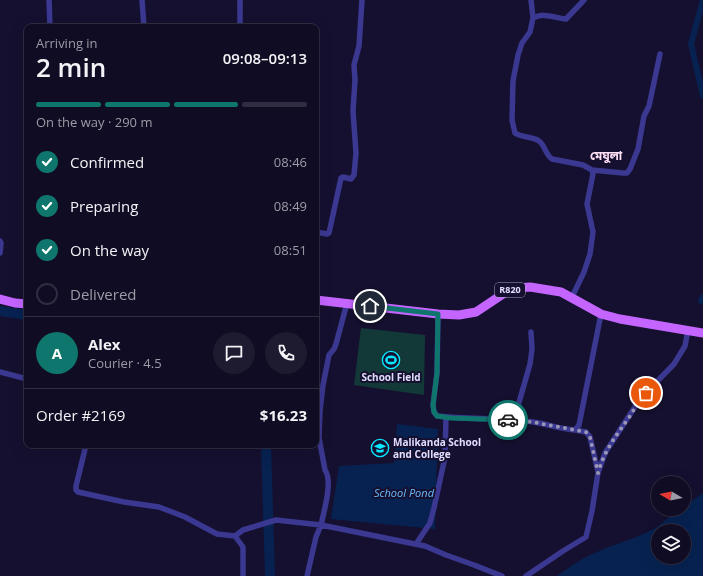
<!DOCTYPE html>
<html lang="en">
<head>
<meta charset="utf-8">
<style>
  :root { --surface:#100c23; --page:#1e1a30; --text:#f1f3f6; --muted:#9c9ba6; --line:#302c41; --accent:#0f766e }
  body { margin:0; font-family:"Open Sans","Noto Sans Bengali",sans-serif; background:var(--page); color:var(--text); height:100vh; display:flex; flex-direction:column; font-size:15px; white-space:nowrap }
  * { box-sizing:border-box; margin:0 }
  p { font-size:13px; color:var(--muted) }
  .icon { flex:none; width:22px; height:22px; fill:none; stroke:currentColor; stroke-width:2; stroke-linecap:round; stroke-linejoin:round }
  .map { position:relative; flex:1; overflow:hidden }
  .details { position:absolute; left:24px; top:24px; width:295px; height:424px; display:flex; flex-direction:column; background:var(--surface); border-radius:8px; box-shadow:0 4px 16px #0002,0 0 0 1px var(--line) }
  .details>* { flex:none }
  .needle { width:26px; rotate:280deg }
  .buttons { position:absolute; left:651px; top:476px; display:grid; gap:8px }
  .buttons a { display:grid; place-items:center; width:40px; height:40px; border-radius:50%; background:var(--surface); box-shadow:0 4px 16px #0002,0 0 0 1px var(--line); font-size:20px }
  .pin { position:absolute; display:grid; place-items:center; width:34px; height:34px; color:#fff; margin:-17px; border:2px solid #fff; border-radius:50%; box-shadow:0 1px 4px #0007 }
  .courier { position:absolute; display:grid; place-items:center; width:40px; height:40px; margin:-20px; border:3px solid #0f766e; border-radius:50%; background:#fff; color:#222; box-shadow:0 1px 5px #0007 }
  .head em { font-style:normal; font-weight:600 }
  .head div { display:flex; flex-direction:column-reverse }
  .head { display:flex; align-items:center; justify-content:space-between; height:68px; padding:0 12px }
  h1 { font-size:26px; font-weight:600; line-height:30px }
  .bar { display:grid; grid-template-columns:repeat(4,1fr); gap:6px 4px; align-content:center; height:48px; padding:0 12px }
  .bar i { height:5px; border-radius:3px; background:var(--line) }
  .bar .active { background:var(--accent) }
  .bar p { grid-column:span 4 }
  .line { display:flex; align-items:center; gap:10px; padding:0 12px; border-top:1px solid var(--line) }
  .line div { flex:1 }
  .round { display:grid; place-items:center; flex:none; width:42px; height:42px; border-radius:21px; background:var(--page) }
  ol { padding:0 12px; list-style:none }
  li { display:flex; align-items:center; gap:12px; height:44px }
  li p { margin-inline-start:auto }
  li .icon { padding:4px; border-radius:50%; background:var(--accent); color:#fff; stroke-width:4 }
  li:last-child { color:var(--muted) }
  li i { width:22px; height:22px; border:2px solid var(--line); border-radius:50% }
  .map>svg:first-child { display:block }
  .green { fill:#123938 }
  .water { fill:#072251; fill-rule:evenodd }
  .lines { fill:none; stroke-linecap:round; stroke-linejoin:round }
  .canal { stroke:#072251; stroke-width:6 }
  .river { stroke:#072251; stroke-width:10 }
  .street { stroke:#3b3891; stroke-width:5.5 }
  .primary { stroke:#c465ff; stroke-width:9 }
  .done { stroke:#9a96b6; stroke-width:4; stroke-dasharray:0 7.2 }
  .route { stroke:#0f766e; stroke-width:5 }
  .labels { text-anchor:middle; stroke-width:4; stroke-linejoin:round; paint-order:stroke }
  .shield { fill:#15102f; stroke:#a4a0c1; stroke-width:1 }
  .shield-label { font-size:9px; font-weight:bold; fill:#e1deff }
  .poi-label { font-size:10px; font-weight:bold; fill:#e1deff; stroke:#15102f }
  .water-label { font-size:11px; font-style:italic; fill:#6cbcff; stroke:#15102f }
  .quarter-label { font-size:12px; font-weight:bold; fill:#ffe0f4; stroke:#15102f }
</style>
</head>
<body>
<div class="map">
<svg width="703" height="576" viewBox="0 0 703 576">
  <rect width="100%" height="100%" fill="#15102f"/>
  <path class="green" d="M361 328 425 335 424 395 354 385Z"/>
  <path class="water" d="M397 424 438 429 435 529 331 519 339 466 394 463Z
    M703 493V576H557C567 569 578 561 588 556 610 545 633 540 654 529 663 524 675 509 684 509V506ZM658 531H684V557H658Z"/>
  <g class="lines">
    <path class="canal" d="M703 0 691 44 703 96
      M701 301 703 297"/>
    <path class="river" d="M0 311 27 315
      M266 445 270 576"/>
    <path class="street" d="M49 0 50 27
      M142 0 144 27
      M531 0 533 18 530 32 522 43 518 55 513 81 512 120 515 133C522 138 532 136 539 141 545 145 545 154 552 159L583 165 592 170 593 174 587 204 593 232 590 254 584 272 572 297
      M533 18C545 12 554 18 566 19L584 0
      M240 27V0
      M592 170 623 173H627L630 169 638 149 644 116 649 106 660 54
      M316 232 327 234 329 233 341 178 343 177 351 179 354 175 356 153 353 111 355 80 354 65 359 46 362 0
      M0 241 1 243 0 253
      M438 314 437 373 433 405 434 412 437 416C469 420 501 417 533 422 547 424 560 429 575 430L579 425 601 314
      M0 372 27 379
      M514 420 530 364 532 349 531 332
      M575 430 586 432 590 437 598 472
      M86 445 76 486V490L78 492 124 502 159 507 185 517 217 534 235 536 243 547V576
      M235 536 243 530 276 520 321 525C324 511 333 481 325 470L319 438 320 411 323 385 329 355 334 349 336 344 347 303
      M416 544 430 523 434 508 445 457 446 417
      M307 576 316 537 321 525 425 546 446 555 474 565 502 576
      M526 576 563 551 586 537 592 511 598 473 605 453 640 399 674 364 685 346 688 330"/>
    <path class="primary" d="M0 299 15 303 27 304
      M316 300 438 314 459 315 476 312 506 292 516 288 530 287 561 292 601 314 620 319 703 333"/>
  </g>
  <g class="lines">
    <path class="done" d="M508 420 532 422 586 432 590 437 598 473C605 449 616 436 630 416 635 408 639 400 646 393"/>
    <path class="route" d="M370 306 438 314 437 373 433 405 434 412 437 416 451 418 508 420"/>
  </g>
  <defs>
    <symbol id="stadium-ring" viewBox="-11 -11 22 22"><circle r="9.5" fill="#15102f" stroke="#0ae8ff" stroke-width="1.5"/><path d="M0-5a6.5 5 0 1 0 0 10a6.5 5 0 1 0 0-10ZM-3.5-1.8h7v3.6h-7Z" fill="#0ae8ff"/></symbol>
    <symbol id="school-ring" viewBox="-11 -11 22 22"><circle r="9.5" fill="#15102f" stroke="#0ae8ff" stroke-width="1.5"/><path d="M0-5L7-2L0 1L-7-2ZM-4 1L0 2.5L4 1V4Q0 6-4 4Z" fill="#0ae8ff"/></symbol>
  </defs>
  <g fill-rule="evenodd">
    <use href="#stadium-ring" x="381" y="350" width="20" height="20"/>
    <use href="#school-ring" x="370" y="438" width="20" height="20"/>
  </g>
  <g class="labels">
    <rect class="shield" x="495" y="283" width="30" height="14" rx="3"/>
    <g class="shield-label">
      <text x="510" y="293">R820</text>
    </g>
    <g class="poi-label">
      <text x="391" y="381">School Field</text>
      <text x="393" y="446" text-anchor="start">Malikanda School<tspan x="393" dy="12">and College</tspan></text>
    </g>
    <g class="water-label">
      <text x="404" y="497">School Pond</text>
    </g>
    <g class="quarter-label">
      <text x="606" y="160">মেঘুলা</text>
    </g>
  </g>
</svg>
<div class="buttons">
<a><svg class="needle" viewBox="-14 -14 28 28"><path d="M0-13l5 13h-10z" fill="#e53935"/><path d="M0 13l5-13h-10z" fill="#9c9ba6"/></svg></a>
<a><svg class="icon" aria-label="layers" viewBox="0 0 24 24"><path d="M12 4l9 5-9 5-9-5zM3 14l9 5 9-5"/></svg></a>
</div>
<div class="pin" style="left:646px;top:393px;background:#ea580c"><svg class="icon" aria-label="bag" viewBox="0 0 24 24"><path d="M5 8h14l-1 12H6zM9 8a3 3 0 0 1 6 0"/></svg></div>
<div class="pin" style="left:370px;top:306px;background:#1f2937"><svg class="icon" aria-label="home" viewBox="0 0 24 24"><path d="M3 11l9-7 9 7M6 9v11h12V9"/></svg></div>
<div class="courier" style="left:508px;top:420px"><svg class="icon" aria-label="car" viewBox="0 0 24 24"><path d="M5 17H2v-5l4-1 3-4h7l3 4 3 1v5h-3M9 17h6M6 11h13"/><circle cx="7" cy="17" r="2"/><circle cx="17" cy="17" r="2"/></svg></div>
<section class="details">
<div class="head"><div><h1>2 min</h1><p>Arriving in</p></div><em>09:08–09:13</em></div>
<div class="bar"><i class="active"></i><i class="active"></i><i class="active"></i><i></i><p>On the way · 290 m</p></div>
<ol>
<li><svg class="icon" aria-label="check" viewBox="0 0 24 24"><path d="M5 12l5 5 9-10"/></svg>Confirmed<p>08:46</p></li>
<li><svg class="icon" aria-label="check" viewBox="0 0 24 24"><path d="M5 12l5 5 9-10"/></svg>Preparing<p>08:49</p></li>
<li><svg class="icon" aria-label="check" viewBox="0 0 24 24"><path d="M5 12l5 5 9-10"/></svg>On the way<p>08:51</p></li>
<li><i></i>Delivered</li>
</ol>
<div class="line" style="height:72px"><b class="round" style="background:var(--accent);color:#fff">A</b><div><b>Alex</b><p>Courier · 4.5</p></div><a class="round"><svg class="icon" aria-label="chat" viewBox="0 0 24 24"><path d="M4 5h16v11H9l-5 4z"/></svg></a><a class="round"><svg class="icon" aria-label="phone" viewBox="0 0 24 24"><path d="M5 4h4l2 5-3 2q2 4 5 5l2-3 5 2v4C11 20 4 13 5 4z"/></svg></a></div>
<div class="line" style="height:52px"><div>Order #2169</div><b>$16.23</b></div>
</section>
</div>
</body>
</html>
